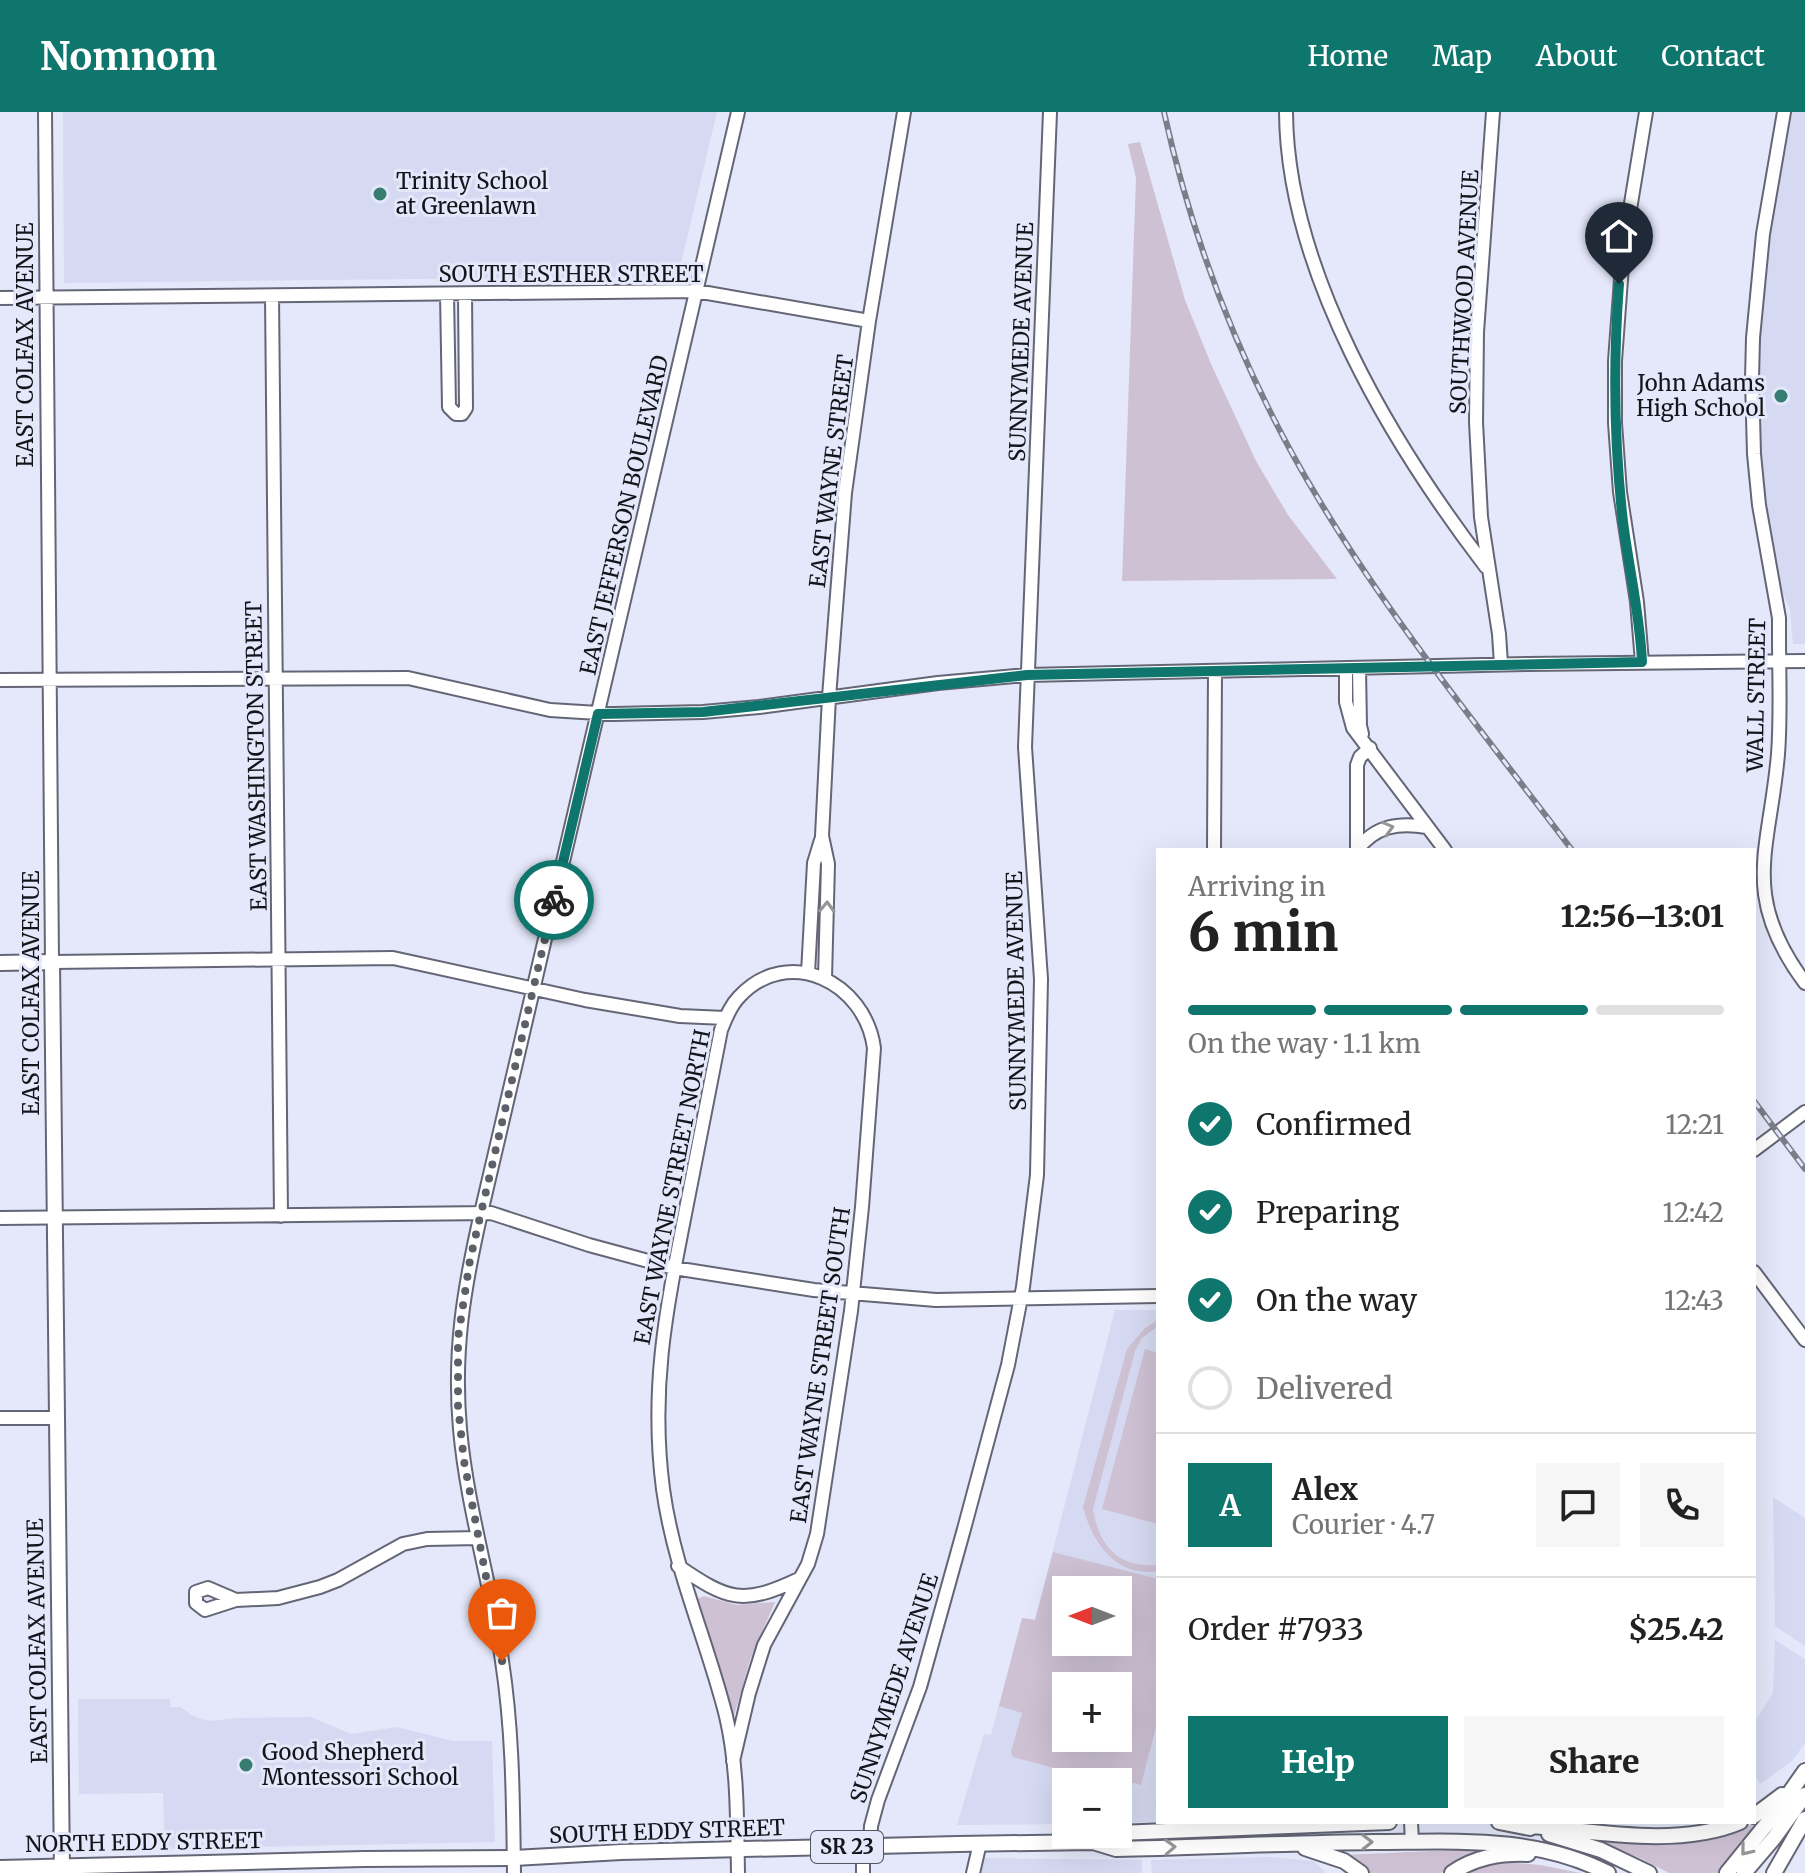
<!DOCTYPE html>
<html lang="en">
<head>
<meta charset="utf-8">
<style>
  :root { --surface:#fff; --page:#f6f6f6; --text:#222; --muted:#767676; --line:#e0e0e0; --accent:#0f766e }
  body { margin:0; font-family:Merriweather,serif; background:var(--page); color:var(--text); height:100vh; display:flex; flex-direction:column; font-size:30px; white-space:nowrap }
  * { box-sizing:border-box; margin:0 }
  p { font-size:26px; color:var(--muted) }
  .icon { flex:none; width:44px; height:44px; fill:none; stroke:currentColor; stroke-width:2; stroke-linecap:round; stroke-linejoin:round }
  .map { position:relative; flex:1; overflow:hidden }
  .side { position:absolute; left:1156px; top:736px; width:600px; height:976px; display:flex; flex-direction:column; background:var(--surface); border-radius:0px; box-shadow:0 8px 32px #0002 }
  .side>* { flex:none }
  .needle { width:52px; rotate:270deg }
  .fabs { position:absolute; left:1052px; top:1464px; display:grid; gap:16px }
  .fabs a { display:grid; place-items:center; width:80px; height:80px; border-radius:0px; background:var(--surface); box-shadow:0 8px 32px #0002; font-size:40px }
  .pin { position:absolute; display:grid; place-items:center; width:68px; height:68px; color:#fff; margin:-82px -34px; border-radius:50% 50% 50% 0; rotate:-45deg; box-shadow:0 0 8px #0007 }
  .pin .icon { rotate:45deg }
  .courier { position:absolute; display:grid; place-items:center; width:80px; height:80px; margin:-40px; border:6px solid #0f766e; border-radius:50%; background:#fff; color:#222; box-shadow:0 2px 10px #0007 }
  .head em { font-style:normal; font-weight:800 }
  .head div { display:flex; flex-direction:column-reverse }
  .head { display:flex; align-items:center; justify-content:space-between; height:136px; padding:0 32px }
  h1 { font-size:52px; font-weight:800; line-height:60px }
  .bar { display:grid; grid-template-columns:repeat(4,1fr); gap:12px 8px; align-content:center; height:96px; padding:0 32px }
  .bar i { height:10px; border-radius:6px; background:var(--line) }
  .bar .current { background:var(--accent) }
  .bar p { grid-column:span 4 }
  .line { display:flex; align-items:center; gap:20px; padding:0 32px; border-top:2px solid var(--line) }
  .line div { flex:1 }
  .round { display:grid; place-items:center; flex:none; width:84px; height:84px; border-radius:0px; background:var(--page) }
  ol { padding:0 32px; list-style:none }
  li { display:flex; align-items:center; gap:24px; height:88px }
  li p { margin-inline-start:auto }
  li .icon { padding:8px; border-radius:50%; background:var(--accent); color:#fff; stroke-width:4 }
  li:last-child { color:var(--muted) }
  li i { width:44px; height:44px; border:4px solid var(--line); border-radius:50% }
  .cta { display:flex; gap:16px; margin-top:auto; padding:16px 32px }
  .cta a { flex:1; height:92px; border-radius:0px; background:var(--accent); color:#fff; font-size:32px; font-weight:800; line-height:92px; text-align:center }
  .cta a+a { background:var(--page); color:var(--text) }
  header { display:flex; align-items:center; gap:48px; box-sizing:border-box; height:112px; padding:0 40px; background:var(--accent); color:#fff }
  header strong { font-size:38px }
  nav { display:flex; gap:44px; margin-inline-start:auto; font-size:28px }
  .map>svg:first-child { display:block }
  .built { fill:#d5daf2; fill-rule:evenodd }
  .green { fill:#cdc1d3; fill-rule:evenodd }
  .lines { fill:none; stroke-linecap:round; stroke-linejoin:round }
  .minor-casing { stroke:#646676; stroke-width:16 }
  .major-casing { stroke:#646676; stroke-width:18 }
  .minor { stroke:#fff; stroke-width:12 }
  .major { stroke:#fff; stroke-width:14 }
  .rail-casing { stroke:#7b7d89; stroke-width:6 }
  .rail { stroke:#e4e8fa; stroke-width:3; stroke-dasharray:9; stroke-linecap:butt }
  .oneway { stroke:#959698 }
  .done { stroke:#5d5f69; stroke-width:8; stroke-dasharray:0 14.4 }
  .route { stroke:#0f766e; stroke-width:10 }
  .poi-dot { fill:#367c71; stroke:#e4e8fa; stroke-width:3 }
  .labels { text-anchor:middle; stroke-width:6; stroke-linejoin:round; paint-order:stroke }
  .shield { fill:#e4e8fa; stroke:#52545e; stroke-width:2 }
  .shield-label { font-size:20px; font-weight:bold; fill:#14151b }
  .poi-label { font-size:22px; fill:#14151b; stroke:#e4e8fa; text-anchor:start }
  .street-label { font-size:22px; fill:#14151b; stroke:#e4e8fa }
</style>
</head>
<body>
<header>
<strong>Nomnom</strong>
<nav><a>Home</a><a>Map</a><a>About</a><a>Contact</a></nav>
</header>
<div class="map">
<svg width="1805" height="1761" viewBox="0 0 1805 1761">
  <rect width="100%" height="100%" fill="#e4e8fa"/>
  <path class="built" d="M63 0H717L678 164 64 171Z
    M1789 0H1805V532H1793L1790 497 1777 468 1764 387 1758 308V229L1768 119Z
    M1115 1198H1158V1710H1194L1118 1711V1670H1066V1712L957 1713 984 1622 991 1623 1022 1506 1035 1508ZM1066 1478H1118V1530H1066ZM1066 1574H1118V1626H1066Z
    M1773 1385 1805 1406V1534L1775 1514Z
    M1775 1528 1805 1547V1631L1792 1649 1760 1672 1754 1660V1611L1773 1581Z
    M78 1587H170V1595H180L195 1605 210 1609 237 1606 311 1605 351 1622 397 1615 453 1629H492L495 1730 165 1737 163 1681 79 1682Z
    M1270 1745 1314 1749 1326 1761H1152L1151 1748Z
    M985 1746 1142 1748V1761H981Z"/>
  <path class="green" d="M1140 30 1185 188 1211 252 1256 349 1288 403 1337 467 1122 469 1136 66 1128 32Z
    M1158 1208V1214L1142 1226 1135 1239 1093 1397C1099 1434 1118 1456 1158 1453V1459C1116 1466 1092 1430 1083 1395L1127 1237 1145 1216Z
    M1145 1237 1158 1241V1412L1102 1397Z
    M1053 1440 1158 1467V1607L1141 1673 1115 1666 1106 1670 1013 1645 1011 1640 1022 1601 999 1594 1022 1506 1035 1508ZM1066 1478H1118V1530H1066ZM1118 1574V1626H1066V1574Z
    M704 1484 737 1493 775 1490 750 1548 734 1604 730 1600 721 1562 699 1503 697 1487Z
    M1756 1711 1719 1761H1669L1640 1746 1597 1730V1725C1657 1727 1699 1735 1756 1711Z
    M1479 1737 1480 1740 1461 1748 1441 1761H1365L1343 1743Z
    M1508 1750 1540 1753 1581 1761H1468L1488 1752Z"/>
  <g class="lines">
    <defs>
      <path id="minor" d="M45 0 52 850 393 846 585 888 680 904 725 906
        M1286 0C1287 159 1392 332 1486 455
        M1493 0 1477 220 1476 310 1481 405 1499 522 1501 552
        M1784 0 1763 122 1753 226 1752 267 1754 342 1759 393 1779 506V524C1779 563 1781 603 1778 642 1770 738 1739 782 1805 871
        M447 182 449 295 456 302H462L466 296 465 182
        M272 184 281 1104
        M0 186 696 179 869 209
        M1642 550 1637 490 1620 380 1615 311V249L1623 140 1646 0
        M1346 557V590L1353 616 1445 738
        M1359 557 1360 614 1362 622
        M0 568 408 566 550 598 614 602 703 600 759 595 938 571 1027 563 1527 552 1805 549
        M1214 738 1215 559
        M1357 738V653L1360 645 1370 636
        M1357 738C1375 714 1398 710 1427 715
        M808 861 814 751 821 728
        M825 866 828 752 822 724 829 585 845 381 869 209 904 0
        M1754 1038 1805 1000
        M0 1106 491 1101 589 1133 674 1156 814 1178 936 1188 1158 1184
        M1754 1160 1805 1228
        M0 1306H57
        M678 1454C728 1488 742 1494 799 1467
        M236 1488 208 1476 196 1480V1491L205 1498 236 1488 278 1486 320 1475 338 1468 403 1432 427 1427 478 1426
        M733 1649 749 1581 764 1533 808 1452 817 1422 851 1199 862 1095 874 936C865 870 788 832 739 885 730 894 726 906 721 918 709 979 697 1040 685 1102 666 1199 650 1277 663 1377 674 1457 707 1528 726 1604 738 1655 737 1709 738 1761
        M1411 1710 1412 1730
        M870 1734 871 1714 878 1688 920 1575 964 1417 1008 1253 1023 1175 1037 1063 1041 867 1025 635 1050 0
        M863 1735V1761
        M514 1761C513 1690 513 1620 502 1549 491 1471 467 1396 460 1317 453 1239 464 1176 481 1101L738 0
        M973 1761 980 1731"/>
      <path id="major" d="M0 851 52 850 62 1761
        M1754 1704 1782 1683
        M1499 1710 1530 1716
        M1521 1713C1589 1718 1676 1737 1740 1710
        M1118 1721 1389 1710
        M1549 1722 1601 1738 1649 1761
        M1305 1736 1344 1749 1361 1761
        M0 1756 364 1747 514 1746 621 1740 958 1732 1093 1730 1116 1737C1202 1735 1287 1731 1373 1730 1454 1730 1534 1723 1608 1761
        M1452 1761C1475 1745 1500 1741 1528 1742
        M1727 1761 1774 1703 1805 1659
        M1744 1761 1774 1726 1805 1683
        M1774 1761 1805 1707"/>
    </defs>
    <use href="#minor" class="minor-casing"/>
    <use href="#major" class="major-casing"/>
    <use href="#minor" class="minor"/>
    <use href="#major" class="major"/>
    <defs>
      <path id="rail" d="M1164 0C1194 136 1247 269 1319 388 1393 511 1486 624 1572 738
        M1754 989 1805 1057"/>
    </defs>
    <use href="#rail" class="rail-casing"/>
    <use href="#rail" class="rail"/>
  </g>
  <defs><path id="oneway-chevron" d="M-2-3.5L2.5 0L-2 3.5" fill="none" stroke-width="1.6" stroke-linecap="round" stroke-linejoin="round" transform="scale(2)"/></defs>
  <g class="oneway">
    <use href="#oneway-chevron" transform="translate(1388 716) rotate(-16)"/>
    <use href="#oneway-chevron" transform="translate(827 795) rotate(-88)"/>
    <use href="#oneway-chevron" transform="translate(1367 1730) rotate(-1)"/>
    <use href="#oneway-chevron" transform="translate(1170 1735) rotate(-2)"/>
    <use href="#oneway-chevron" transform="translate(1746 1738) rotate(129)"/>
  </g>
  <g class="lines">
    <path class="done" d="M502 1549 464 1349 458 1294V1226L470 1148 554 788"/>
    <path class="route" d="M554 788 598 602 703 600 1027 563 1642 550C1640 503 1629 457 1623 410 1614 331 1613 252 1619 172"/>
  </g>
  <g class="poi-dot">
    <circle cx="380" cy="82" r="8"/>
    <circle cx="1781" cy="284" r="8"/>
    <circle cx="246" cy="1653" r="8"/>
  </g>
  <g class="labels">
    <rect class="shield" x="811" y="1719" width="72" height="32" rx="6"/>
    <g class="shield-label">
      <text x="847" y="1742">SR 23</text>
    </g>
    <g class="poi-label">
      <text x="396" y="77">Trinity School<tspan x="396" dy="25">at Greenlawn</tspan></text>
      <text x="1765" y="279" text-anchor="end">John Adams<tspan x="1765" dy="25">High School</tspan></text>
      <text x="262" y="1648">Good Shepherd<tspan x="262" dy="25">Montessori School</tspan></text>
    </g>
    <g class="street-label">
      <text x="571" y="170">SOUTH ESTHER STREET</text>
      <text transform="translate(1464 180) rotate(-87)" y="8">SOUTHWOOD AVENUE</text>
      <text transform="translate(1021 230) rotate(-88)" y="8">SUNNYMEDE AVENUE</text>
      <text transform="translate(25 233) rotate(-90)" y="8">EAST COLFAX AVENUE</text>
      <text transform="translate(831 359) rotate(-83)" y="8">EAST WAYNE STREET</text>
      <text transform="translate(624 403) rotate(-77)" y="8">EAST JEFFERSON BOULEVARD</text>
      <text transform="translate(1756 583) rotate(-89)" y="8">WALL STREET</text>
      <text transform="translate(256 644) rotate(-91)" y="8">EAST WASHINGTON STREET</text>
      <text transform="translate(1016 879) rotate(-91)" y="8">SUNNYMEDE AVENUE</text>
      <text transform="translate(31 881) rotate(-90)" y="8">EAST COLFAX AVENUE</text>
      <text transform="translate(672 1075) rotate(-79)" y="8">EAST WAYNE STREET NORTH</text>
      <text transform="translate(820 1253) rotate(-82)" y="8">EAST WAYNE STREET SOUTH</text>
      <text transform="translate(37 1529) rotate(-91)" y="8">EAST COLFAX AVENUE</text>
      <text transform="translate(894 1576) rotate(-72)" y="8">SUNNYMEDE AVENUE</text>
      <text transform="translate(667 1719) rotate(-2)" y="8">SOUTH EDDY STREET</text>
      <text transform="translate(144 1730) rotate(-1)" y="8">NORTH EDDY STREET</text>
    </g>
  </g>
</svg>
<div class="fabs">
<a><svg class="needle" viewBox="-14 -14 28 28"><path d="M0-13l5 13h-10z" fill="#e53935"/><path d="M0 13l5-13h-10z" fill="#767676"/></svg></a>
<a>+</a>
<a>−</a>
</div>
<div class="pin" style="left:502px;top:1549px;background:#ea580c"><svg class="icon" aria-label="bag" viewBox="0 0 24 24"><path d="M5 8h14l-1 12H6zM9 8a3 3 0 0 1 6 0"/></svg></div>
<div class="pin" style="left:1619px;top:172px;background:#1f2937"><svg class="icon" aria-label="home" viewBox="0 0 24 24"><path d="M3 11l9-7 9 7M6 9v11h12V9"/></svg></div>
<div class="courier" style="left:554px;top:788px"><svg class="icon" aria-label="bike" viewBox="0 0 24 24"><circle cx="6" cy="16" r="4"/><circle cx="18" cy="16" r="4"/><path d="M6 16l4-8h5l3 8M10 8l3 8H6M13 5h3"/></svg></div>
<section class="side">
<div class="head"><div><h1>6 min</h1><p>Arriving in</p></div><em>12:56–13:01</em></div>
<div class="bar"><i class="current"></i><i class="current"></i><i class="current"></i><i></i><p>On the way · 1.1 km</p></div>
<ol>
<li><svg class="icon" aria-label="check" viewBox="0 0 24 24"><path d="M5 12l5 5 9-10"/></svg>Confirmed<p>12:21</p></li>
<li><svg class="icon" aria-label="check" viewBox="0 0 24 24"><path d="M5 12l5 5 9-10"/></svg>Preparing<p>12:42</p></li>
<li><svg class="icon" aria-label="check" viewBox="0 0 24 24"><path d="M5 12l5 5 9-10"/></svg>On the way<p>12:43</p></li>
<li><i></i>Delivered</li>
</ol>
<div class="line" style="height:144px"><b class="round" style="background:var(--accent);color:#fff">A</b><div><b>Alex</b><p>Courier · 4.7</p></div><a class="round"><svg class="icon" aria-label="chat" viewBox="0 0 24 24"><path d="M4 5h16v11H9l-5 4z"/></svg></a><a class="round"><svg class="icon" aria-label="phone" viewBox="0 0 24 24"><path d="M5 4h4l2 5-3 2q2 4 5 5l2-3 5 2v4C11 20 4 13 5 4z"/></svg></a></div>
<div class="line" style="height:104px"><div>Order #7933</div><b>$25.42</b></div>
<div class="cta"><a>Help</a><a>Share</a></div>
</section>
</div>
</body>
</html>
